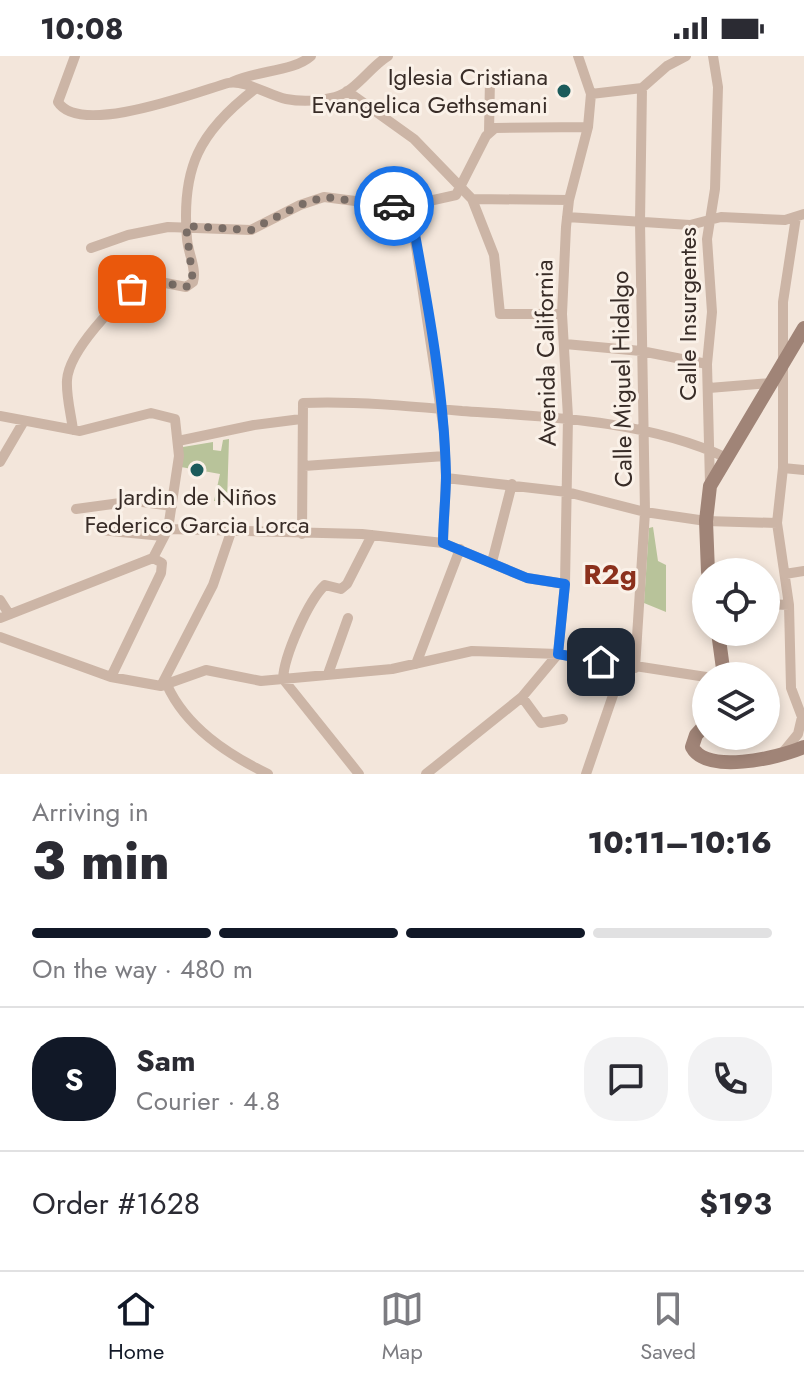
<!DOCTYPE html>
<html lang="en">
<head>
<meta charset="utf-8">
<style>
  :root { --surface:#fff; --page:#f2f2f3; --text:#2b2b33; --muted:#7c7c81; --line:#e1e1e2; --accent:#111827 }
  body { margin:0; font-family:Jost,sans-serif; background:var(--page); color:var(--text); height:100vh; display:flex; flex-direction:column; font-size:30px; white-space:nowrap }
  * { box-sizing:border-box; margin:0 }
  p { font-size:26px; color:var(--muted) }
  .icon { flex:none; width:44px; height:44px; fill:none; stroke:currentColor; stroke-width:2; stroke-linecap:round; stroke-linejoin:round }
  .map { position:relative; height:718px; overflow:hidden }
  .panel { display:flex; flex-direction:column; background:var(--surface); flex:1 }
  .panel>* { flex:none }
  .buttons { position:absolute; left:692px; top:502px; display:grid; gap:16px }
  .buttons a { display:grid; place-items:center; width:88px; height:88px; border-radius:50%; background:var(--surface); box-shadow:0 4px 12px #0003; font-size:40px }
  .pin { position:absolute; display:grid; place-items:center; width:68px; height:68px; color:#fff; margin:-34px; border-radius:16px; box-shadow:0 4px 12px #0006 }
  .courier { position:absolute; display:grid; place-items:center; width:80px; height:80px; margin:-40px; border:6px solid #1a73e8; border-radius:50%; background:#fff; color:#222; box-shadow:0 2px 10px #0007 }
  .overview em { font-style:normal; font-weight:800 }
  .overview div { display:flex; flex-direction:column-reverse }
  .overview { display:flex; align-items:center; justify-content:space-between; height:136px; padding:0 32px }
  h1 { font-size:52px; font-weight:800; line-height:60px }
  .bar { display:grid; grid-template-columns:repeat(4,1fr); gap:12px 8px; align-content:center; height:96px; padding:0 32px }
  .bar i { height:10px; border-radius:6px; background:var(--line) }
  .bar .active { background:var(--accent) }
  .bar p { grid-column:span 4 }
  .line { display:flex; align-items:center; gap:20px; padding:0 32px; border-top:2px solid var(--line) }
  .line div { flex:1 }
  .round { display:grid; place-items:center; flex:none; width:84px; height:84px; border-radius:32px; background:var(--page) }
  .status { display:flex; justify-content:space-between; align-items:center; height:56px; padding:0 40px; background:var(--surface); direction:ltr }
  .status svg { height:22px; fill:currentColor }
  .tab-bar { display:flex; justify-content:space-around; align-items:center; height:112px; border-top:2px solid var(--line); background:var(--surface); font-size:22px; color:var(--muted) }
  .tab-bar a { display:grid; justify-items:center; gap:4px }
  .tab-bar .active { color:var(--accent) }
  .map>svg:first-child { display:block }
  .green { fill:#b8c39a }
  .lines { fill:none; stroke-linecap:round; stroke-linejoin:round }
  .minor { stroke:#ccb5a6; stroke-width:10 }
  .secondary { stroke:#a08477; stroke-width:14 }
  .done { stroke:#796d66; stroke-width:8; stroke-dasharray:0 14.4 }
  .route { stroke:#1a73e8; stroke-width:10 }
  .poi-dot { fill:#1b5b5b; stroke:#faf1e8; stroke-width:3 }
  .labels { text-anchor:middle; stroke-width:6; stroke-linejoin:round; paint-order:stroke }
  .poi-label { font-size:24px; fill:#382c27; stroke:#faf1e8; text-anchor:end }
  .street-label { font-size:24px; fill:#382c27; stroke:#faf1e8 }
  .quarter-label { font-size:28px; font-weight:bold; fill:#8b301c; stroke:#faf1e8 }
</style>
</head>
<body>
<div class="status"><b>10:08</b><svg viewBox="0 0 49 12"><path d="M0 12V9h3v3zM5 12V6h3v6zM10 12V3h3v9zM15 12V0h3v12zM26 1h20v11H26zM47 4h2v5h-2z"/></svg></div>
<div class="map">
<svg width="804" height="718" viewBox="0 0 804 718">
  <rect width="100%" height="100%" fill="#f3e6db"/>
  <path class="green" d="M229 383 227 446 214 445 220 418 181 411 183 391 213 386V394L221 395 223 384Z
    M653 471 658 505 666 509V556L644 547 649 472Z"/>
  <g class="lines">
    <path class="minor" d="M75 0 58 46C80 81 197 36 228 27 244 23 270 40 286 43 302 46 319 45 335 41 355 36 370 11 388 0
      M232 26C257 14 293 16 311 0
      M347 35 414 83 472 143 494 199 500 258H562
      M591 38 642 32 667 10 686 0
      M489 76 490 23
      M472 143 569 144
      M410 151 444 375 446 422 443 487
      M567 161 690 169 721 161 785 164 804 158
      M91 192 128 179 168 171 251 174 300 149 324 141 402 151 456 139 486 80 495 72 588 71
      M565 288 641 295 707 308
      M709 332 771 327
      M0 360 80 375 151 357 175 363 179 400 168 473 153 502 0 562
      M73 374C71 358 66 340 67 324 69 294 116 247 138 228L150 224 186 231 193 226C197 213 188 197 187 183 181 112 199 76 255 33
      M178 385 254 369 301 363
      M0 406 24 365
      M304 410 445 400
      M783 412 804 414
      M446 422 567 436 645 456 706 465 777 467
      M710 428 707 308 712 256 707 183 715 133 718 31 713 0
      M76 453 135 445 172 450
      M168 473 362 478 443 487 527 522 565 528
      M100 474 163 480
      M302 478 303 347C356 345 409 350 462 355 551 361 645 364 727 402
      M492 506 512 428
      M785 518 804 515
      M0 544 9 558
      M766 548 789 549
      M0 581 111 621 161 630 206 614 261 625 392 613 472 595 558 598 706 621
      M416 608 460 493
      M635 612 645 456 640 166 642 32
      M328 618 348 562
      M111 621 161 517 162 507 153 502
      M167 629C186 671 227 698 268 718
      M161 630 213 529 231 476
      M522 641 541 667 563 663
      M780 700 798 678 802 661 791 632 789 549 777 467 783 412V246L796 161
      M359 718 283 623C284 600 308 545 325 529L341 533 347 528 372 479
      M426 718 522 641 558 598 565 528 568 361 562 258 566 171 569 144 588 71 591 38 578 0
      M586 718 623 610"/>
    <path class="secondary" d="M708 516 706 465 710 430 804 272
      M718 576 724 620
      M706 668 696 679 692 691C706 718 776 703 804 691"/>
  </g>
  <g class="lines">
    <path class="done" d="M132 233 150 224 186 231 193 226 186 170 251 174 300 149 324 141 394 150"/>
    <path class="route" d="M394 150 410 151C426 239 444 330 446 419 446 442 443 465 443 487L527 522 565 528 558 598 601 606"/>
  </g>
  <g class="poi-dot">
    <circle cx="564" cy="35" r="8"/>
    <circle cx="197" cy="414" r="8"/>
  </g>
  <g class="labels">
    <g class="poi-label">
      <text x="548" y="29">Iglesia Cristiana<tspan x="548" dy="28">Evangelica Gethsemani</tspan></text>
      <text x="197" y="449" text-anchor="middle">Jardin de Niños<tspan x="197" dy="28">Federico Garcia Lorca</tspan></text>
    </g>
    <g class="street-label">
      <text transform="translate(688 258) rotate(-90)" y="8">Calle Insurgentes</text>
      <text transform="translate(546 297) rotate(-91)" y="8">Avenida California</text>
      <text transform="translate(622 323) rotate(-91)" y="8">Calle Miguel Hidalgo</text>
    </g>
    <g class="quarter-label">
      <text x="610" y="528">R2g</text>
    </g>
  </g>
</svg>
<div class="buttons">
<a><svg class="icon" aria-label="locate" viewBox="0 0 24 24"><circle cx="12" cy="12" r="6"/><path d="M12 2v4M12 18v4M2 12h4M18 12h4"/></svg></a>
<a><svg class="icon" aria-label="layers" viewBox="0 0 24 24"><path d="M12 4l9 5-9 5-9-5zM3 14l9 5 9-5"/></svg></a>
</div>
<div class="pin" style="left:132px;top:233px;background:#ea580c"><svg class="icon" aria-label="bag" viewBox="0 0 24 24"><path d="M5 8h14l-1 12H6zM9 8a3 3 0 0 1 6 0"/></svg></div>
<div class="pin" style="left:601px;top:606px;background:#1f2937"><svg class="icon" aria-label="home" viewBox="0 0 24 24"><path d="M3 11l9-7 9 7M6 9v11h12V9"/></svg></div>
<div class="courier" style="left:394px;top:150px"><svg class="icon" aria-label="car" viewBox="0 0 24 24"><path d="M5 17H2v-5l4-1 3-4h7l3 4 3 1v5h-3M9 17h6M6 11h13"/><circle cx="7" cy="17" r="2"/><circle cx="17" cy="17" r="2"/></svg></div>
</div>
<section class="panel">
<div class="overview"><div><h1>3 min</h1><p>Arriving in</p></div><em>10:11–10:16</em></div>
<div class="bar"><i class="active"></i><i class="active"></i><i class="active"></i><i></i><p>On the way · 480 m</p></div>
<div class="line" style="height:144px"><b class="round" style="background:var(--accent);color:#fff">S</b><div><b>Sam</b><p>Courier · 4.8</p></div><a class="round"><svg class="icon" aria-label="chat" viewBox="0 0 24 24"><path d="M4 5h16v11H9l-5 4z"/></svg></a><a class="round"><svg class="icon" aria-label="phone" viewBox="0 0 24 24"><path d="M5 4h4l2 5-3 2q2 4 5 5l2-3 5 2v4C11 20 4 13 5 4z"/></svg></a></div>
<div class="line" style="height:104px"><div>Order #1628</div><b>$193</b></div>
</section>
<nav class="tab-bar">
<a class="active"><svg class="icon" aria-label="home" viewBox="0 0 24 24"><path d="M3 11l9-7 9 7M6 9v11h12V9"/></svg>Home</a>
<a><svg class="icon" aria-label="map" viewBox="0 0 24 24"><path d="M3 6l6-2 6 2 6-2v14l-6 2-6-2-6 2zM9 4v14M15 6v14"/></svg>Map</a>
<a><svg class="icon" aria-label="saved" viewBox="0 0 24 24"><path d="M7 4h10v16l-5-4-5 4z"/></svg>Saved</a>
</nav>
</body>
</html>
